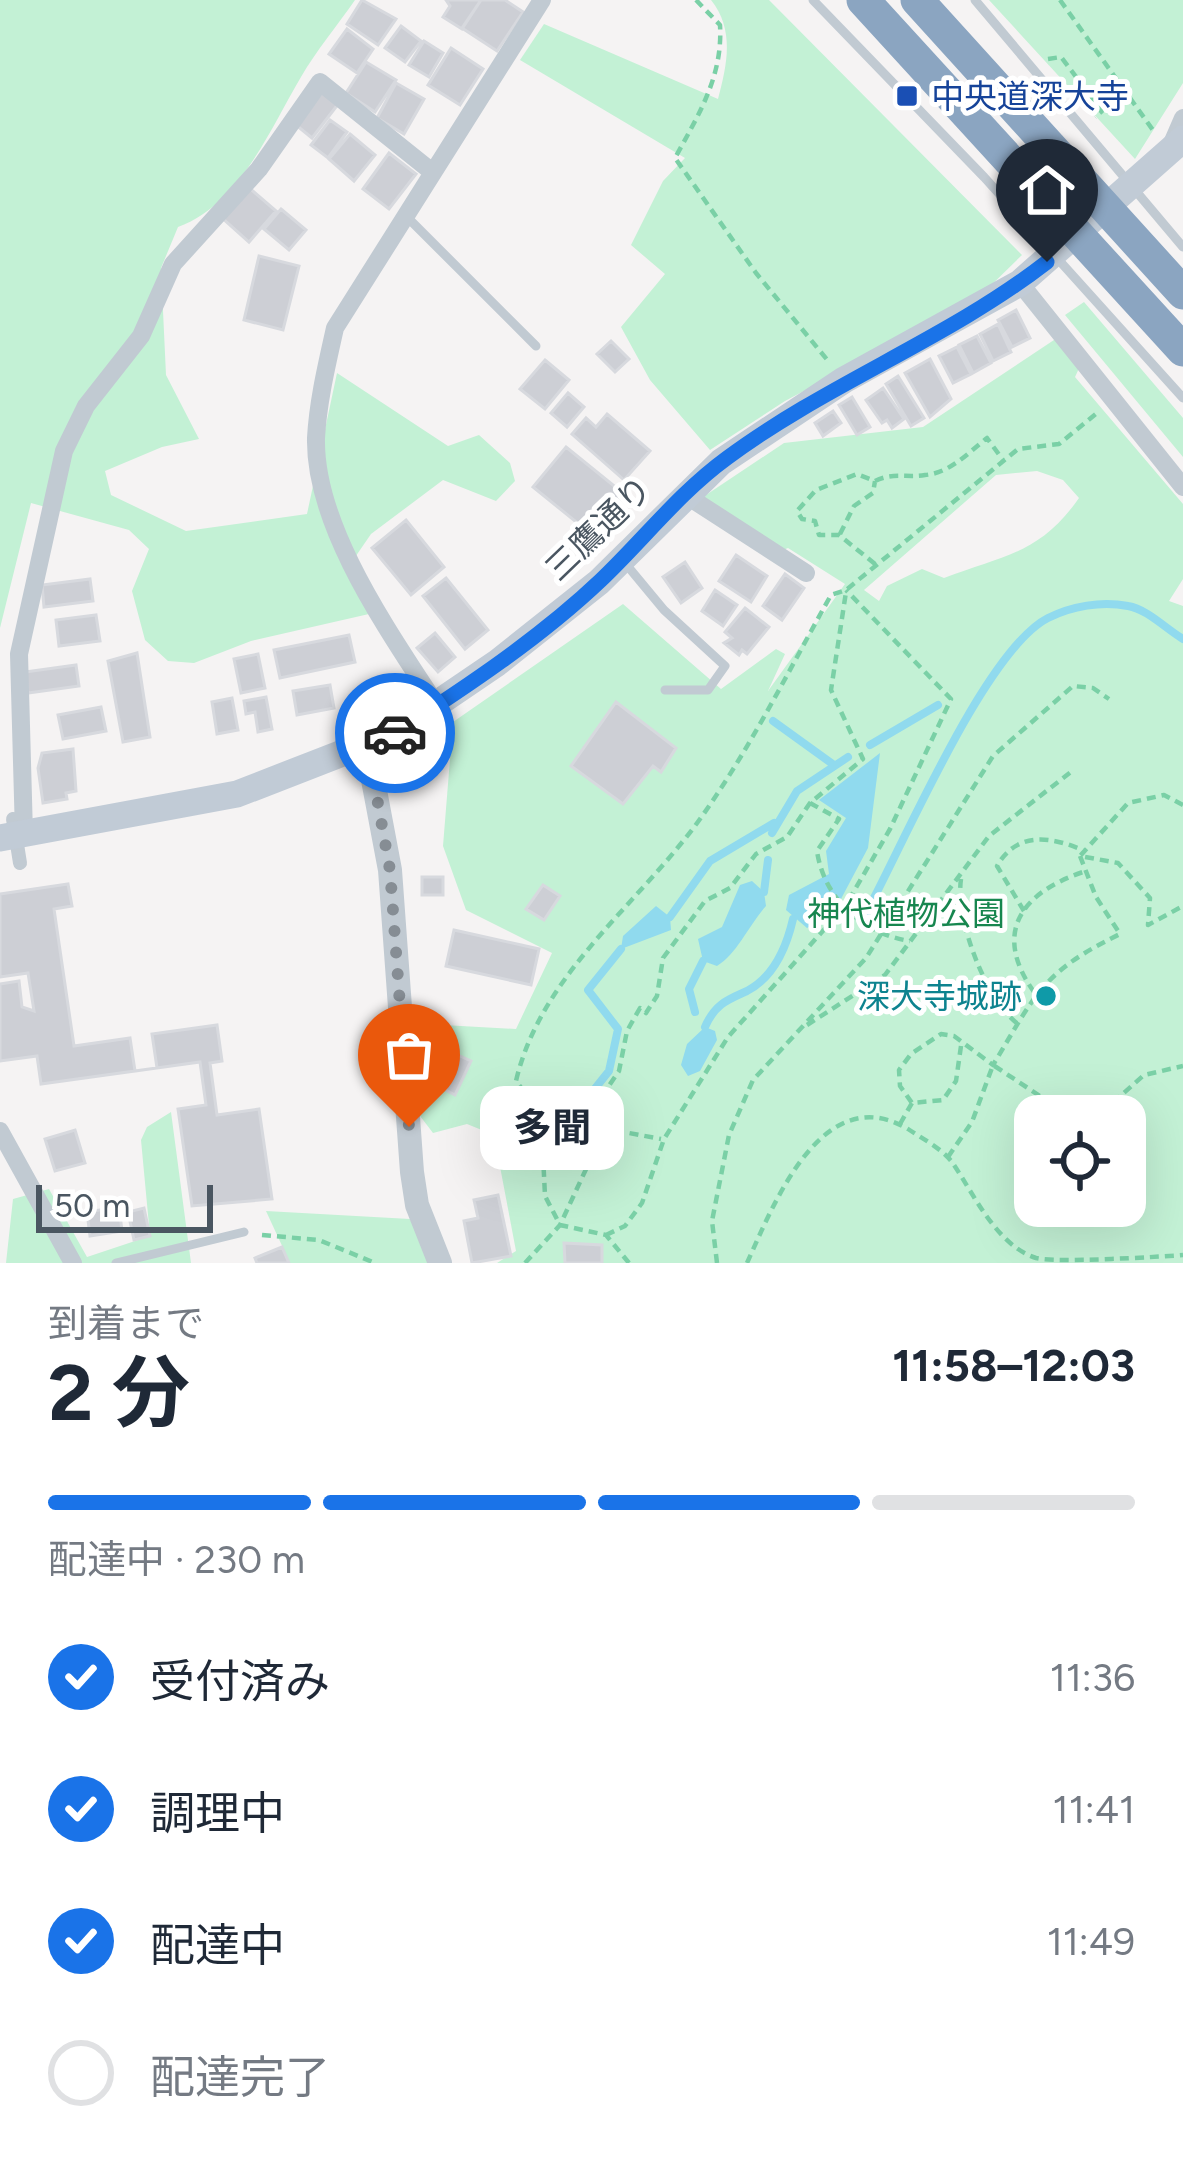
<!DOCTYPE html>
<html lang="ja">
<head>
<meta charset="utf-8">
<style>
  :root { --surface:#fff; --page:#f2f2f3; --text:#1f2937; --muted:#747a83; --line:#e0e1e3; --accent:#1a73e8 }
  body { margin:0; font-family:Figtree,"Noto Sans JP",sans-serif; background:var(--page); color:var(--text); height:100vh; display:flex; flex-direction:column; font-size:45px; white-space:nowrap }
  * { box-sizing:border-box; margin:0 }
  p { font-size:39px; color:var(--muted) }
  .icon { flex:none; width:66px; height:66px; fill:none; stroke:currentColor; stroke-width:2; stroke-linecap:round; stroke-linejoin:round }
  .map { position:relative; height:1263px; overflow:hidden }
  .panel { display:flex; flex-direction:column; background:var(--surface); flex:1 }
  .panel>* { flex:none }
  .buttons { position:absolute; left:1014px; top:1095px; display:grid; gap:24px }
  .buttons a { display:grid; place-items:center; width:132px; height:132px; border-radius:24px; background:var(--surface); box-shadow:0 12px 48px #0002; font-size:60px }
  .scale { position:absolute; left:36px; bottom:30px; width:177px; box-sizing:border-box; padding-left:12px; border:6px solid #4a5661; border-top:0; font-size:33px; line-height:42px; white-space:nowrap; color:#4a5661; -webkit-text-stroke:9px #fff; paint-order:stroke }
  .pin { position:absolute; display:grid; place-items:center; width:102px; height:102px; color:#fff; margin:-123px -51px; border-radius:50% 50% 50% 0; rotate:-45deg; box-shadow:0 0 12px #0007 }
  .pin .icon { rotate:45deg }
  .courier { position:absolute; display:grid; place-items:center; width:120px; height:120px; margin:-60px; border:9px solid #1a73e8; border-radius:50%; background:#fff; color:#222; box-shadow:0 3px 15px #0007 }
  .bubble { position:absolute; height:84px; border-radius:24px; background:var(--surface); box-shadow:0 12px 48px #0002; font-size:39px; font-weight:700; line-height:84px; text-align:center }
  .summary em { font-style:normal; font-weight:700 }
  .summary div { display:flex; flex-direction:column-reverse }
  .summary { display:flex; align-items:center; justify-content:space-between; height:204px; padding:0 48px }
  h1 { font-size:78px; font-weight:700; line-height:90px }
  .bar { display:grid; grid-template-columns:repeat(4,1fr); gap:18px 12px; align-content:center; height:144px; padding:0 48px }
  .bar i { height:15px; border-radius:9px; background:var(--line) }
  .bar .current { background:var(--accent) }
  .bar p { grid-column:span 4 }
  ol { padding:0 48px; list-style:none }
  li { display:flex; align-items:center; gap:36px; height:132px }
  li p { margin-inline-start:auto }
  li .icon { padding:12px; border-radius:50%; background:var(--accent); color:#fff; stroke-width:4 }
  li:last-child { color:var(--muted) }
  li i { width:66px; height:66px; border:6px solid var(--line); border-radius:50% }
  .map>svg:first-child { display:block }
  .green { fill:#c3f1d5; fill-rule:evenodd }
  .water { fill:#90daee }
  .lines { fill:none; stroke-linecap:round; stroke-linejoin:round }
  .stream { stroke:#90daee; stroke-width:8 }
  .building { fill:#cdcfd5; stroke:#d7d9de; stroke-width:3 }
  .path { stroke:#7ad0a6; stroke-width:4.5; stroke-dasharray:9 6; stroke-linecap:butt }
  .service { stroke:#c1cad2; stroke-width:9 }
  .pedestrian { stroke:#c1cad2; stroke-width:14 }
  .minor { stroke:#c1cad2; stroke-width:18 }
  .tertiary { stroke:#c1cad2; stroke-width:24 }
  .secondary { stroke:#c1cbd6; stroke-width:27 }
  .motorway { stroke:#8ba5c1; stroke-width:33 }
  .done { stroke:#868d94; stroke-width:12; stroke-dasharray:0 21.6 }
  .route { stroke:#1a73e8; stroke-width:15 }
  .transit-dot { fill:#1a4fb4; stroke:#fff; stroke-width:4.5 }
  .culture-dot { fill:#0f9aa8; stroke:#fff; stroke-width:4.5 }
  .labels { text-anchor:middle; stroke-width:10; stroke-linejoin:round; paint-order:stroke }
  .transit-label { font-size:33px; fill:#164399; stroke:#fff; text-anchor:start }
  .street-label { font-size:33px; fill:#4a5661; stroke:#fff }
  .park-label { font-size:33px; fill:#17864f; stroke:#fff }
  .culture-label { font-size:33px; fill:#0d838f; stroke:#fff; text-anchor:end }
</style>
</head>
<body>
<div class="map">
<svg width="1183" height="1263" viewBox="0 0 1183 1263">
  <rect width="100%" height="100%" fill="#f5f3f3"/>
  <path class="green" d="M0 0H355C337 26 316 51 301 77 269 131 240 204 178 227L161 268 166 375 199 439 162 447 105 471 111 495 186 531 307 514 337 373 448 446 479 435 510 463 515 481 496 501 443 480 371 534 349 566 369 614 251 641 194 663 168 661 145 640 132 591 149 549 129 530 31 503 0 628Z
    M711 0H769L1022 255 977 299 785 401 710 450 650 380 621 327 665 274 631 245 663 181 685 158 520 60 544 24 718 99C727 65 735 30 711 0Z
    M989 0H1183V83L1135 159Z
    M1084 302 1183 418V457L1065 315Z
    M1060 336 1081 364 1075 377 1183 504V579L1169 601 1183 606V1263H497L516 1251 494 1135 467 1124 433 1133 414 1108 408 1023 516 1029 552 953 466 910 443 846 453 722 623 604 721 689 776 649 785 654 768 691 845 584 788 548 781 551 703 497 784 443 923 427ZM1037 471 1063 480 1079 498C1040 554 1004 555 944 578L922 569 887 586 879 601 864 590 996 475ZM1035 1116H1125V1206H1035Z
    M171 1112 191 1263H6L13 1199 49 1189 87 1257 150 1236 141 1140 147 1127Z
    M266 1211 410 1219 430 1263H290Z"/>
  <path class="water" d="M880 753 868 848 833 914 807 928 786 910 789 895 829 874 826 851 846 818 819 800Z
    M752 881 764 892 766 906C749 925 737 954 717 966L703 961 698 939 722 927 740 885Z
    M656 906 670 917 671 930 621 949 623 936Z
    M705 1027 715 1031 717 1040 700 1071 688 1076 681 1065 687 1044Z"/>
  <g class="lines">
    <path class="stream" d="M773 721 834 765
      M870 745 938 705
      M772 833 797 791 848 757
      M764 892 768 860
      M865 915C902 848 985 650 1048 618 1072 606 1101 601 1128 606 1147 609 1166 629 1183 639
      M670 917 710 861 774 823
      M695 1012 689 989 703 961
      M705 1027C715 1004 727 1000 747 991 774 977 787 945 793 919
      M589 1096 609 1071 618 1029 588 990 621 949"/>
  </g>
  <path class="building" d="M362 0 396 19 378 45 347 24Z
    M446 0H481L462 29 443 17 450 6Z
    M481 0H505L523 12 497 51 462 28Z
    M401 26 421 41 405 62 385 48Z
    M347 29 373 49 357 73 329 54Z
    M424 41 443 53 429 77 409 65Z
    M451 48 483 69 460 105 428 85Z
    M366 62 396 80 375 112 346 93Z
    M396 83 424 99 404 134 377 118Z
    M323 91 339 103 312 138 296 125Z
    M330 120 347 132 328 158 311 145Z
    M350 134 375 155 354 181 329 159Z
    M389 153 416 174 389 209 363 189Z
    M246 185 276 211 249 242 220 216Z
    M281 209 306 230 289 250 264 229Z
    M259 256 299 266 283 330 244 320Z
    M1016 310 1030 338 1012 347 998 320Z
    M998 324 1011 352 993 361 980 334Z
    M977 336 991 363 973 373 959 345Z
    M611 341 629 359 615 372 597 354Z
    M957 347 971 374 953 383 939 356Z
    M930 359 951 399 930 417 905 373Z
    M545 360 569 380 545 409 520 389Z
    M898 376 924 418 911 426 886 384Z
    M883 388 904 419 892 428 887 420 882 423 866 400Z
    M568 393 584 407 567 427 551 413Z
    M852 397 870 427 857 435 839 405Z
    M833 411 841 423 823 436 815 423Z
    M607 414 650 451 624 480 572 434 586 418 596 427Z
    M566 447 629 498 596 538 533 487Z
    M406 520 444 567 411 595 372 548Z
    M736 555 767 576 751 602 719 581Z
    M685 562 702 588 681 603 663 577Z
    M785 574 804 588 782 620 763 606Z
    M446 578 488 630 465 649 423 596Z
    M90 579 93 601 44 607 42 585Z
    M715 590 737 605 723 626 702 611Z
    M745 608 769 627 747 654 742 650 739 655 724 643 732 638 725 632Z
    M96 615 100 641 59 646 56 620Z
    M435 633 455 657 438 672 417 648Z
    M349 635 355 662 280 678 274 650Z
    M137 653 150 737 123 742 108 661Z
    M258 654 265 688 241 693 234 659Z
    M76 665 79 686 28 693 25 672Z
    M330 685 334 708 297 715 293 691Z
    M266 697 272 729 258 732 255 712 246 714 244 701Z
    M232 698 238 730 217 734 212 702Z
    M616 702 676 748 661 772 653 766 623 804 571 766Z
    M101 707 106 731 63 739 58 715Z
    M73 749 76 791 66 793 67 799 43 803 38 768 42 753Z
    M422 877H443V895H422Z
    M68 884 72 906 54 909 74 1046 130 1038 135 1071 157 1068 152 1034 217 1025 222 1061 210 1063 217 1115 259 1109 272 1199 192 1206 178 1109 206 1105 200 1062 41 1084 37 1056 0 1061V984L19 981 22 1007 34 1011 28 973 0 977V894Z
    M543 885 560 896 544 920 526 909Z
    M454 930 539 949 531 985 446 966Z
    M449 1051 471 1061 455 1095 434 1084Z
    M75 1130 85 1163 55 1171 45 1139Z
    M498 1195 511 1256 472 1263 464 1221 478 1218 474 1200Z
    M119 1207 122 1231 90 1236 87 1212Z
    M144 1208 150 1236 134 1240 128 1212Z
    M564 1243 602 1245V1263H565Z
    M282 1247 289 1263H257L255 1258Z"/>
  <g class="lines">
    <path class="path" d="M696 0 720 25C723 76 699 114 675 158L756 273 829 362
      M1060 0 1155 133
      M1048 59 1061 57 1102 111 1095 117
      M840 534 854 506 873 493 875 481
      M875 564 839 535H819L815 521 802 519 797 511 816 490 857 474 875 481C894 472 905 478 925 475 950 473 968 453 987 438L1003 460
      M810 803 839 819 817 851C824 899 863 934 910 941
      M1183 805 1164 795 1128 803 1080 856 1118 863 1150 898 1148 925 1183 906
      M961 879C955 918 985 999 1018 1024
      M1024 911 997 866C1017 831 1051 836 1085 851
      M1034 992C992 933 1021 893 1083 872
      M807 1025 885 975 989 836 1072 771
      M961 1046 956 1081 943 1100 912 1103 900 1086 899 1070 911 1054 941 1034 954 1036 993 1065C1036 994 1042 972 1120 934L1096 897 1080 856
      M595 1107 618 1131 661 1139
      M900 1124 912 1103
      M948 1157 972 1122 993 1065 1049 1102 1100 1114 1144 1075 1183 1066
      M262 1235 319 1240 375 1263
      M606 1235 625 1226 642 1203 664 1139 728 1037 846 905 890 829 951 699 846 590
      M525 1263 560 1225 594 1152 583 1124 619 1071 627 1031 640 1008 646 1013 657 996 663 958 705 901 730 888 756 854 787 837 810 803 863 759 831 690 846 592
      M629 1263 606 1235 560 1225 545 1196 541 1114 516 1081C541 974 638 905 700 819 750 749 789 670 831 595L846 590 1018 449 1059 444 1097 413
      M717 1263 712 1221 729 1135 753 1080 866 958 993 756 1073 686 1093 688 1109 699
      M747 1263C773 1206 822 1078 908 1129 923 1139 941 1148 952 1162 974 1194 996 1245 1036 1258 1055 1263 1157 1257 1183 1255"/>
    <path class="service" d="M813 0 984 177 1183 398
      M975 0 1183 247
      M405 215 536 346
      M625 563 664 610 725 666 708 690H665
      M116 1263 244 1232"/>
    <path class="pedestrian" d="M13 819 20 863"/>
    <path class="minor" d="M1170 148 1183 118
      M1020 283 1183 487
      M684 494 806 573
      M437 706C390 633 314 527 316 438 318 401 327 364 335 328L542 0
      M24 834 19 654 64 451 86 406 141 336 173 264 259 169 320 82 431 171
      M0 1131 73 1263"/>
    <path class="tertiary" d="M367 748 390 870 412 1172 417 1205 440 1263"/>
    <path class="secondary" d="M0 838 237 794 394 733 497 663 599 582 721 462 844 380 1020 283 1183 139"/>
    <path class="motorway" d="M863 0 1183 350
      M917 0 1183 293"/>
  </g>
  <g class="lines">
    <path class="done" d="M395 733 368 748 390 870 409 1127"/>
    <path class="route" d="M395 733C466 687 540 638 601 580 644 539 679 493 727 458 828 383 948 339 1047 262"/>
  </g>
  <rect class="transit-dot" x="895" y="84" width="24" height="24" rx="6"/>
  <circle class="culture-dot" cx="1046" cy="996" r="12"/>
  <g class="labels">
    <g class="transit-label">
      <text x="931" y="108">中央道深大寺</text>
    </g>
    <g class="street-label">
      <text transform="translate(598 528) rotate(-44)" y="12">三鷹通り</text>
    </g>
    <g class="park-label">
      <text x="906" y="925">神代植物公園</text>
    </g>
    <g class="culture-label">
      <text x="1022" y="1008">深大寺城跡</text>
    </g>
  </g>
</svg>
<div class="buttons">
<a><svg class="icon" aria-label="locate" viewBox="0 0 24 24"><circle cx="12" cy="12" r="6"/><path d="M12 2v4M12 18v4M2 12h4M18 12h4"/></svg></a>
</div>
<div class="scale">50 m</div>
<div class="pin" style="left:409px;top:1127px;background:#ea580c"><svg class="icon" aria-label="bag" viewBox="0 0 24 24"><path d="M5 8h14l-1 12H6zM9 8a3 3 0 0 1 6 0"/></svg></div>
<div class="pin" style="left:1047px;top:262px;background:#1f2937"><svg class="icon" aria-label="home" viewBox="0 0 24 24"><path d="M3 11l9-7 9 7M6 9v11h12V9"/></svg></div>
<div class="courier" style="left:395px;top:733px"><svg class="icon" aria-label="car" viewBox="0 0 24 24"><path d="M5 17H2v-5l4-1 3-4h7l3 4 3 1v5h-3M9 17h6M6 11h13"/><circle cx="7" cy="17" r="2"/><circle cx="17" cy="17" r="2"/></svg></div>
<div class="bubble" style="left:480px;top:1086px;width:144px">多聞</div>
</div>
<section class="panel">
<div class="summary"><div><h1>2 分</h1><p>到着まで</p></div><em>11:58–12:03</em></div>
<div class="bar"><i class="current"></i><i class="current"></i><i class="current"></i><i></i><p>配達中 · 230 m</p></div>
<ol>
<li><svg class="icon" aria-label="check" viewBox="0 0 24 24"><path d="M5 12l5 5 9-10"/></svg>受付済み<p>11:36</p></li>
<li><svg class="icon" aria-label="check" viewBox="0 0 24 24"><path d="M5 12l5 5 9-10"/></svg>調理中<p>11:41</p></li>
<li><svg class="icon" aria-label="check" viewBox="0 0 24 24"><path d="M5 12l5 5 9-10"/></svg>配達中<p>11:49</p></li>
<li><i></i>配達完了</li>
</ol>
</section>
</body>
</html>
